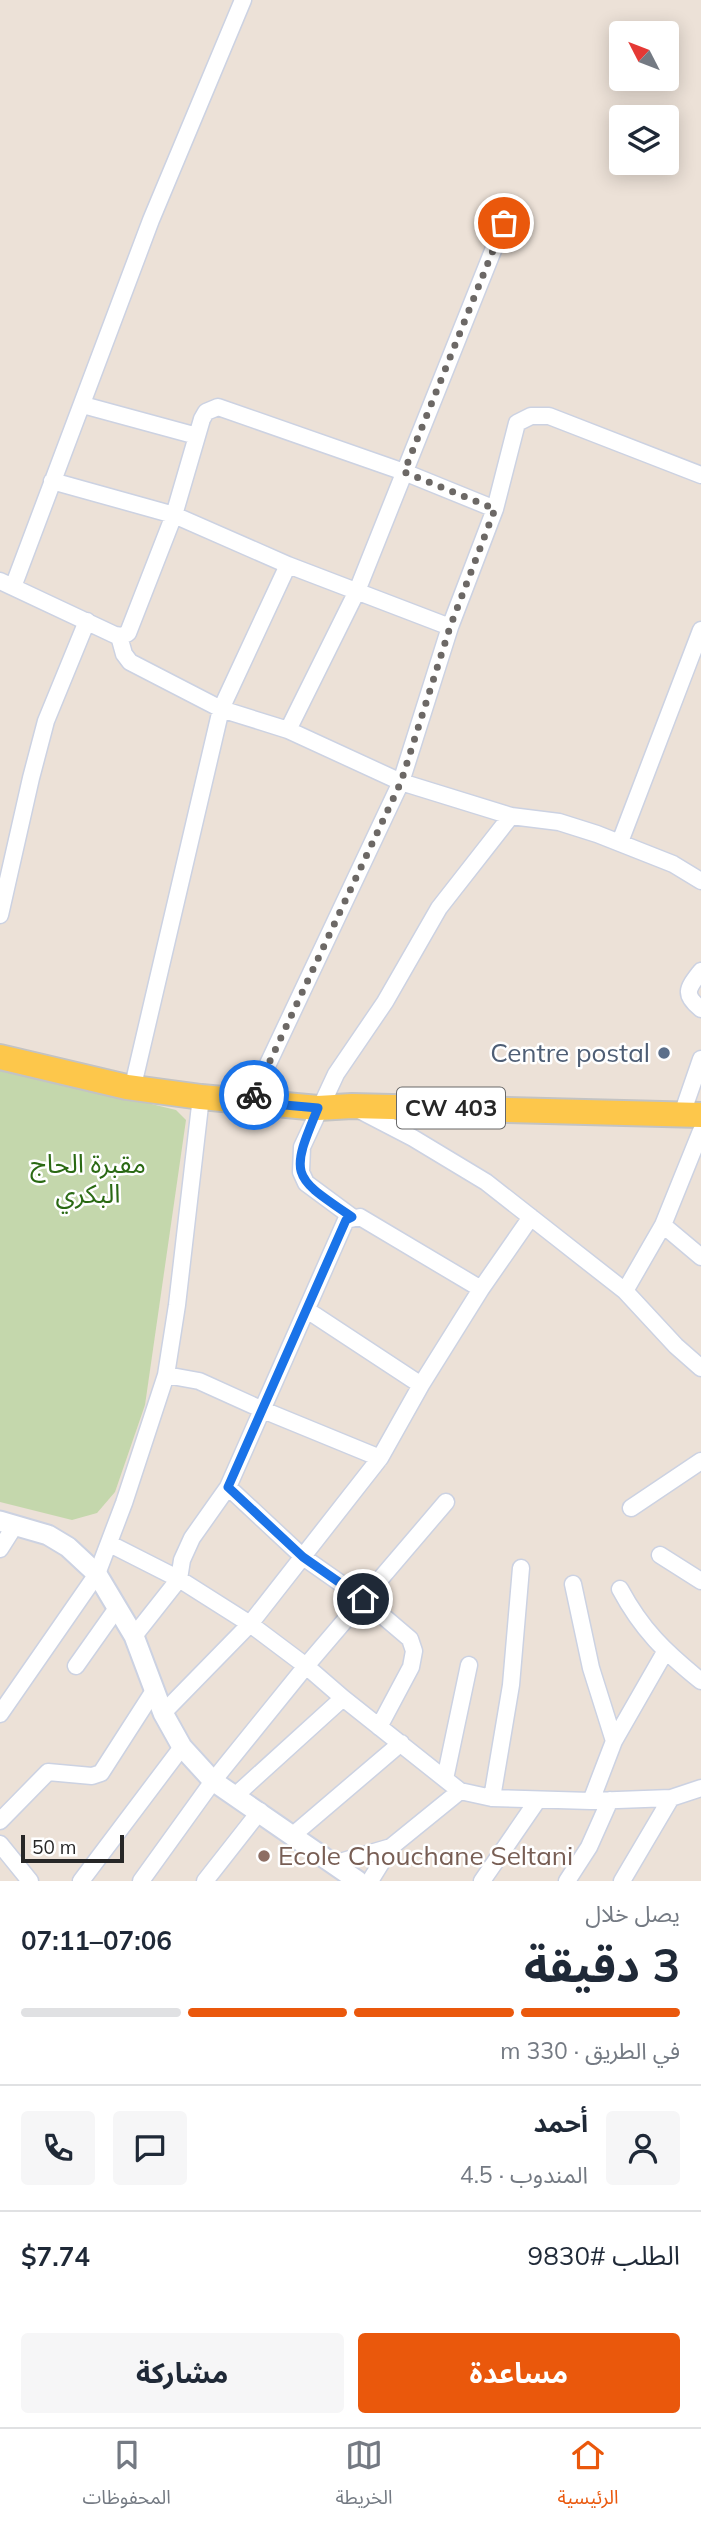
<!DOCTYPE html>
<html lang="ar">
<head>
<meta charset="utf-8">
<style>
  :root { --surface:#fff; --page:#f6f6f7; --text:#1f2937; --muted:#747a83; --line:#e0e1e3; --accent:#ea580c }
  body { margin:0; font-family:Mulish,"Noto Sans Arabic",sans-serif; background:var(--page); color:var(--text); direction:rtl; height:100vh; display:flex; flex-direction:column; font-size:26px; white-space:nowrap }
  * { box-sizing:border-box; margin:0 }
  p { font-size:23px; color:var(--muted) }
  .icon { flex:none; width:38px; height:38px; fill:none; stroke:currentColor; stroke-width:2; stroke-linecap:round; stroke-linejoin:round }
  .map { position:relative; height:1881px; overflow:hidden; direction:ltr }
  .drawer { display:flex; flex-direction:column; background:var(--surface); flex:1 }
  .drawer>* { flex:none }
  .needle { width:46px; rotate:312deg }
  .buttons { position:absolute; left:609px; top:21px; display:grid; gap:14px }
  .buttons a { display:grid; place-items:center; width:70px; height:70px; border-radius:7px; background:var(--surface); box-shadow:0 4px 18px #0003; font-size:35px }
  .scale { position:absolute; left:21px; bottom:18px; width:103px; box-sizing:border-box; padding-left:7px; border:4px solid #272727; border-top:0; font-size:19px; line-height:24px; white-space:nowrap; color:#272727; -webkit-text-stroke:5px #fff; paint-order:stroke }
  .pin { position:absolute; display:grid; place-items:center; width:60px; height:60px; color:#fff; margin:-30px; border:4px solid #fff; border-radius:50%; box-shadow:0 2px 7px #0007 }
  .courier { position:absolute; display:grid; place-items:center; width:70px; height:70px; margin:-35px; border:5px solid #1a73e8; border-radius:50%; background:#fff; color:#222; box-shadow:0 2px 9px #0007 }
  .headline em { font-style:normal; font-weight:700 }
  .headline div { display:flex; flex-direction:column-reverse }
  .headline { display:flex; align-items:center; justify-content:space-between; height:119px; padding:0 21px }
  h1 { font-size:46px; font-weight:700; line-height:52px }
  .bar { display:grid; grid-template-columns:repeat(4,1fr); gap:10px 7px; align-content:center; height:84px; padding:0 21px }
  .bar i { height:9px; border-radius:5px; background:var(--line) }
  .bar .current { background:var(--accent) }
  .bar p { grid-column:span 4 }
  .line { display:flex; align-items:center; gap:18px; padding:0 21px; border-top:2px solid var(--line) }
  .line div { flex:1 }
  .round { display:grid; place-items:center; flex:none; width:74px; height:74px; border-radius:7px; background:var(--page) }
  .action { display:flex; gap:14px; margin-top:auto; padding:14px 21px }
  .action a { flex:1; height:80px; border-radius:7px; background:var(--accent); color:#fff; font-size:28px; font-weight:700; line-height:80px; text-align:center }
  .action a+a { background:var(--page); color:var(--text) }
  .tab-bar { display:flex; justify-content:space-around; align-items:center; height:98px; border-top:2px solid var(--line); background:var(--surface); font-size:19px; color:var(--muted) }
  .tab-bar a { display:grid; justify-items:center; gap:4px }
  .tab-bar .current { color:var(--accent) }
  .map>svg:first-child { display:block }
  .cemetery { fill:#c4d7ac }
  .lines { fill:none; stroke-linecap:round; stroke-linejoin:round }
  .minor-casing { stroke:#ccd2e2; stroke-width:19 }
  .tertiary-casing { stroke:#ccd2e2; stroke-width:23 }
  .primary-casing { stroke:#c3c3c3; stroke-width:28 }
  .minor { stroke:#fff; stroke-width:16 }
  .tertiary { stroke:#fff; stroke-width:19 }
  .primary { stroke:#fdc74b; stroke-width:24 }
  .done { stroke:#6c6865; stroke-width:7; stroke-dasharray:0 12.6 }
  .route { stroke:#1a73e8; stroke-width:9 }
  .service-dot { fill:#5c6f8a; stroke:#fff; stroke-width:2.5 }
  .education-dot { fill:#8d6e63; stroke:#fff; stroke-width:2.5 }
  .labels { text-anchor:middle; stroke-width:5; stroke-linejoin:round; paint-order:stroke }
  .shield { fill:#fff; stroke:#686868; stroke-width:2 }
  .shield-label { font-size:24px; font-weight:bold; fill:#272727 }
  .service-label { font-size:26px; fill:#4e5e75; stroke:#fff; text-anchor:end }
  .park-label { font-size:26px; fill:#2a6913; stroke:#fff }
  .education-label { font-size:26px; fill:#785e54; stroke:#fff; text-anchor:start }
</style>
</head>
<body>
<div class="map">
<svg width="701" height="1881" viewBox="0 0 701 1881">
  <rect width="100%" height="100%" fill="#ece1d7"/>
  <path class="cemetery" d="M0 1067 176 1110 186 1120 145 1405 115 1492 97 1513 72 1520 0 1502Z"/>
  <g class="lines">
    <defs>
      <path id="minor" d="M83 405 197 436
        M52 481 174 515 288 565 450 627
        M0 581 115 635 122 636 128 633 174 515 202 419 206 412 218 407 404 472 495 509
        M13 587 151 220 243 0
        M119 636 124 654 130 662 221 709 288 730 401 782 511 816 559 822 597 834 673 864 701 881
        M288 730 357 591 504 223
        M620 842 701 630
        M0 915 31 778 46 721 87 621
        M701 971C688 988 682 994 701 1009
        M135 1077 221 709 288 565
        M250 1102 401 782 450 627 495 509 517 423 531 416H549L701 475
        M359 1110 413 1138 486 1182 625 1291 676 1346 701 1368
        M682 1114 701 1059
        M352 1217 306 1183 301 1172 302 1147 336 1074 385 1002 439 908 511 816
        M663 1225 701 1257
        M625 1291 663 1225 701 1131
        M307 1310 421 1385
        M166 1375 199 1381 263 1410 380 1458
        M228 1487 303 1557 363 1599 410 1639 414 1651 411 1667 379 1727
        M631 1508 701 1461
        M110 1544 179 1579 250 1624 306 1666 343 1698 460 1791 492 1798 591 1801 671 1798 701 1788
        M0 1549 14 1527
        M660 1555 701 1581
        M573 1584 591 1668 614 1741
        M620 1589C642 1630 665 1652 701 1681
        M134 1636 179 1579 182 1560 192 1538 228 1487 346 1220 360 1217 481 1289
        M76 1666 117 1608
        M163 1713 250 1624 380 1458 421 1385 481 1289 531 1217
        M0 1714 97 1574 124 1503 166 1375 177 1305 201 1097
        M445 1779 469 1665
        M236 1795 343 1698
        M492 1798 511 1685 521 1568
        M591 1801 614 1741 665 1652
        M0 1821 48 1772 92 1776 101 1773 155 1689
        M293 1835 401 1743
        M0 1844 30 1881
        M333 1864 391 1847
        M81 1881 182 1747
        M141 1881 213 1781 306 1666 446 1502
        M205 1881 260 1811
        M370 1881 391 1847 460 1791
        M482 1881 537 1801
        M567 1881 589 1847 610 1800
        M622 1881 671 1798"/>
      <path id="tertiary" d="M0 1521 48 1535 68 1547 97 1574 134 1636 163 1713 182 1747 213 1781 358 1881"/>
      <path id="primary" d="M0 1057 127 1087 201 1097 318 1108 352 1106 701 1115"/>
    </defs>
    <use href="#minor" class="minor-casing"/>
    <use href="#tertiary" class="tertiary-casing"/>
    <use href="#primary" class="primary-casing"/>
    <use href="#minor" class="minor"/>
    <use href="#tertiary" class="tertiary"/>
    <use href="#primary" class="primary"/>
  </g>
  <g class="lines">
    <path class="done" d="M254 1095 401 782 450 627 495 509 404 472 504 223"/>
    <path class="route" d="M254 1095 250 1102 318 1108C289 1177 292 1176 352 1217L346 1220 228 1487 303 1557 363 1599"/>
  </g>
  <circle class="service-dot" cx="664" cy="1053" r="7"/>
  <circle class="education-dot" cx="264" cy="1856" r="7"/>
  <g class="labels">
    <rect class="shield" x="397" y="1087.5" width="108" height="41" rx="5"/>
    <g class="shield-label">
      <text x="451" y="1116">CW 403</text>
    </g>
    <g class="service-label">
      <text x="650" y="1062">Centre postal</text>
    </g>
    <g class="park-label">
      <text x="88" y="1173">مقبرة الحاج<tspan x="88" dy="30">البكري</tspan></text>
    </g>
    <g class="education-label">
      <text x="278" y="1865">Ecole Chouchane Seltani</text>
    </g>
  </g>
</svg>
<div class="buttons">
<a><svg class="needle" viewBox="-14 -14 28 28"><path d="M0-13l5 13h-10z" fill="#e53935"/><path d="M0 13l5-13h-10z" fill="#747a83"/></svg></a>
<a><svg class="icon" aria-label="layers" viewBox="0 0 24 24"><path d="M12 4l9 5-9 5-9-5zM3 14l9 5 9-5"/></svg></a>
</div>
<div class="scale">50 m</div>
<div class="pin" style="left:504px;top:223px;background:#ea580c"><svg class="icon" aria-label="bag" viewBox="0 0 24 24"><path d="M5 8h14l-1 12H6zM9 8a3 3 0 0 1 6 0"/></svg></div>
<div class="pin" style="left:363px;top:1599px;background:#1f2937"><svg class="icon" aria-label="home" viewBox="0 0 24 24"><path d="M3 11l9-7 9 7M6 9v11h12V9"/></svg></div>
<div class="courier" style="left:254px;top:1095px"><svg class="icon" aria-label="bike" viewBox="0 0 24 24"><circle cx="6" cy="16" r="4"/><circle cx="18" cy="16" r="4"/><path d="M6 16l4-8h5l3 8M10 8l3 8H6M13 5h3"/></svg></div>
</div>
<section class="drawer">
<div class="headline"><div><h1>3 دقيقة</h1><p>يصل خلال</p></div><em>07:06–07:11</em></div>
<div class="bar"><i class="current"></i><i class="current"></i><i class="current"></i><i></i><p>في الطريق · 330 m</p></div>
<div class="line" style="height:126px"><a class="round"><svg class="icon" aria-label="person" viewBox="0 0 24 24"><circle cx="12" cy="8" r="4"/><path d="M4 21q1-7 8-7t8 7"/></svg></a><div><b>أحمد</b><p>المندوب · 4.5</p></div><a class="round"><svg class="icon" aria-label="chat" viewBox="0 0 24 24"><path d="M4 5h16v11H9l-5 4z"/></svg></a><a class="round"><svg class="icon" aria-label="phone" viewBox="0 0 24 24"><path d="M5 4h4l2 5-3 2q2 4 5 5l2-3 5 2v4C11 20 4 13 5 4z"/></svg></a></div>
<div class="line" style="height:91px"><div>الطلب #9830</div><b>$7.74</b></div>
<div class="action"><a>مساعدة</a><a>مشاركة</a></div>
</section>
<nav class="tab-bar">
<a class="current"><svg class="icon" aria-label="home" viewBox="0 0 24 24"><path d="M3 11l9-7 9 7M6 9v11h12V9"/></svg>الرئيسية</a>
<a><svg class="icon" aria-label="map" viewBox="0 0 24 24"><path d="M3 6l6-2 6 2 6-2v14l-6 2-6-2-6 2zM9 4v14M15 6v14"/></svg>الخريطة</a>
<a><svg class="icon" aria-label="saved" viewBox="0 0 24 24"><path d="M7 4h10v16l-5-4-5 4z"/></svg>المحفوظات</a>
</nav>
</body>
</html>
